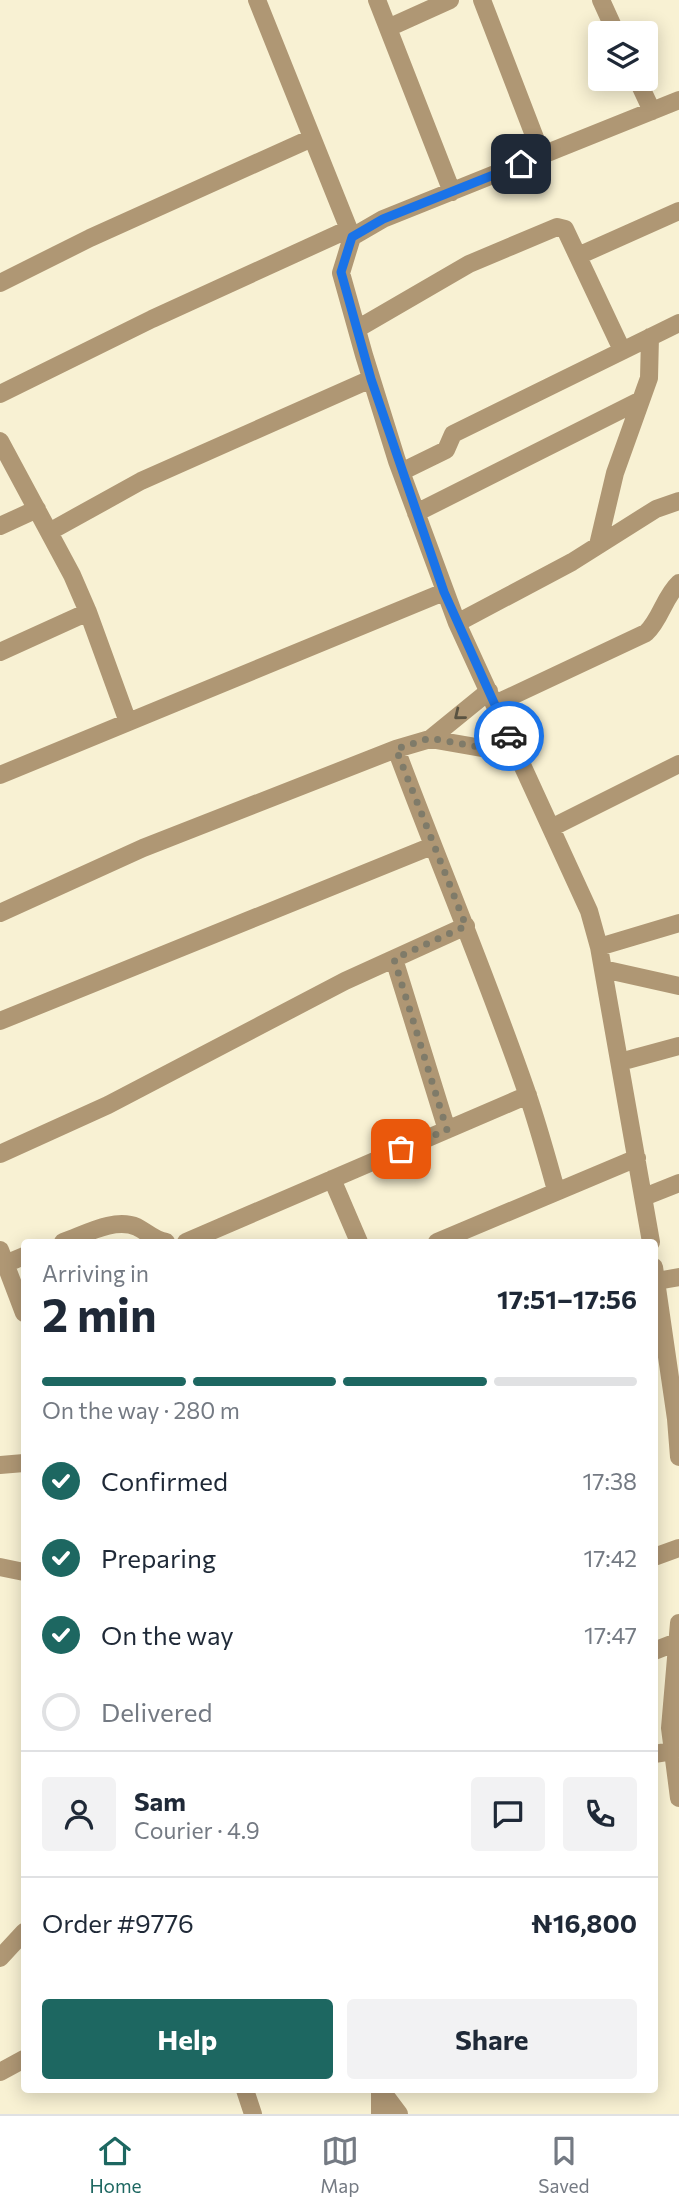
<!DOCTYPE html>
<html lang="en">
<head>
<meta charset="utf-8">
<style>
  :root { --surface:#fff; --page:#f2f2f3; --text:#1f2937; --muted:#747a83; --line:#e0e1e3; --accent:#1d6761 }
  body { margin:0; font-family:Commissioner,sans-serif; background:var(--page); color:var(--text); height:100vh; display:flex; flex-direction:column; font-size:26px; white-space:nowrap }
  * { box-sizing:border-box; margin:0 }
  p { font-size:23px; color:var(--muted) }
  .icon { flex:none; width:38px; height:38px; fill:none; stroke:currentColor; stroke-width:2; stroke-linecap:round; stroke-linejoin:round }
  .map { position:relative; flex:1; overflow:hidden }
  .details { position:absolute; left:21px; top:1239px; width:637px; height:854px; display:flex; flex-direction:column; background:var(--surface); border-radius:7px; box-shadow:0 4px 18px #0003 }
  .details>* { flex:none }
  .fabs { position:absolute; left:588px; top:21px; display:grid; gap:14px }
  .fabs a { display:grid; place-items:center; width:70px; height:70px; border-radius:7px; background:var(--surface); box-shadow:0 4px 18px #0003; font-size:35px }
  .pin { position:absolute; display:grid; place-items:center; width:60px; height:60px; color:#fff; margin:-30px; border-radius:14px; box-shadow:0 4px 10px #0006 }
  .courier { position:absolute; display:grid; place-items:center; width:70px; height:70px; margin:-35px; border:5px solid #1a73e8; border-radius:50%; background:#fff; color:#222; box-shadow:0 2px 9px #0007 }
  .head em { font-style:normal; font-weight:700 }
  .head div { display:flex; flex-direction:column-reverse }
  .head { display:flex; align-items:center; justify-content:space-between; height:119px; padding:0 21px }
  h1 { font-size:46px; font-weight:700; line-height:52px }
  .bar { display:grid; grid-template-columns:repeat(4,1fr); gap:10px 7px; align-content:center; height:84px; padding:0 21px }
  .bar i { height:9px; border-radius:5px; background:var(--line) }
  .bar .active { background:var(--accent) }
  .bar p { grid-column:span 4 }
  .line { display:flex; align-items:center; gap:18px; padding:0 21px; border-top:2px solid var(--line) }
  .line div { flex:1 }
  .round { display:grid; place-items:center; flex:none; width:74px; height:74px; border-radius:7px; background:var(--page) }
  ol { padding:0 21px; list-style:none }
  li { display:flex; align-items:center; gap:21px; height:77px }
  li p { margin-inline-start:auto }
  li .icon { padding:7px; border-radius:50%; background:var(--accent); color:#fff; stroke-width:4 }
  li:last-child { color:var(--muted) }
  li i { width:38px; height:38px; border:4px solid var(--line); border-radius:50% }
  .primary-button { display:flex; gap:14px; margin-top:auto; padding:14px 21px }
  .primary-button a { flex:1; height:80px; border-radius:7px; background:var(--accent); color:#fff; font-size:28px; font-weight:700; line-height:80px; text-align:center }
  .primary-button a+a { background:var(--page); color:var(--text) }
  .menu { display:flex; justify-content:space-around; align-items:center; height:98px; border-top:2px solid var(--line); background:var(--surface); font-size:19px; color:var(--muted) }
  .menu a { display:grid; justify-items:center; gap:4px }
  .menu .active { color:var(--accent) }
  .map>svg:first-child { display:block }
  .lines { fill:none; stroke-linecap:round; stroke-linejoin:round }
  .minor { stroke:#af9774; stroke-width:18 }
  .oneway { stroke:#5a5341 }
  .done { stroke:#7f7b69; stroke-width:7; stroke-dasharray:0 12.6 }
  .route { stroke:#1a73e8; stroke-width:9 }
</style>
</head>
<body>
<div class="map">
<svg width="679" height="2114" viewBox="0 0 679 2114">
  <rect width="100%" height="100%" fill="#f8f1d3"/>
  <g class="lines">
    <path class="minor" d="M257 0 352 237
      M377 0 452 192
      M482 0 542 156
      M601 0 616 33
      M388 28 450 0
      M637 79 652 111
      M578 256 679 211
      M0 283 90 238 312 138
      M357 329 469 264 557 227 565 229 622 350
      M0 394 152 319 349 229
      M0 441 72 575 88 612 128 722
      M401 472 446 450 453 434 679 323
      M416 513 641 400
      M0 526 37 509
      M49 532 141 481 371 379
      M598 545 615 473 649 378 650 337
      M457 623 572 562 656 509 679 501
      M0 652 88 612
      M495 704 646 633C661 619 664 597 679 583
      M430 739 517 754
      M396 749C439 864 487 977 527 1093 538 1125 547 1158 556 1190
      M0 775 444 592
      M551 828 679 764
      M0 913 143 848 396 749 430 739 489 691
      M599 947 679 923
      M394 959 447 1130
      M603 969 679 986
      M0 1021 432 846
      M620 1062 679 1046
      M0 1154 108 1105 345 981 466 926
      M332 1179 359 1242
      M644 1197 679 1183
      M63 1242C84 1235 114 1217 137 1227 147 1232 154 1240 166 1242
      M186 1242 528 1095
      M437 1242 637 1158
      M651 1242 599 947 589 911 457 623 397 461 364 355 341 273 352 237 383 219 679 100
      M0 1250 24 1313
      M5 1264 24 1256
      M654 1267 676 1419 679 1457
      M657 1281 679 1277
      M0 1465 24 1463
      M654 1557 679 1548
      M0 1567 24 1572
      M679 1623 670 1728 679 1798
      M654 1651 677 1642
      M654 1754 673 1751
      M0 1958 24 1932
      M0 2072 24 2059
      M245 2090 253 2114
      M381 2090 399 2114
      M380 2114V2090"/>
  </g>
  <defs><path id="oneway-chevron" d="M-2-3.5L2.5 0L-2 3.5" fill="none" stroke-width="1.6" stroke-linecap="round" stroke-linejoin="round" transform="scale(1.75)"/></defs>
  <use class="oneway" href="#oneway-chevron" transform="translate(459 715) rotate(141)"/>
  <g class="lines">
    <path class="done" d="M401 1149 447 1130 394 959 466 926 396 749 430 738 517 754 509 736"/>
    <path class="route" d="M509 736 444 592 371 379 341 272 352 237 383 219 521 164"/>
  </g>
</svg>
<div class="fabs">
<a><svg class="icon" aria-label="layers" viewBox="0 0 24 24"><path d="M12 4l9 5-9 5-9-5zM3 14l9 5 9-5"/></svg></a>
</div>
<div class="pin" style="left:401px;top:1149px;background:#ea580c"><svg class="icon" aria-label="bag" viewBox="0 0 24 24"><path d="M5 8h14l-1 12H6zM9 8a3 3 0 0 1 6 0"/></svg></div>
<div class="pin" style="left:521px;top:164px;background:#1f2937"><svg class="icon" aria-label="home" viewBox="0 0 24 24"><path d="M3 11l9-7 9 7M6 9v11h12V9"/></svg></div>
<div class="courier" style="left:509px;top:736px"><svg class="icon" aria-label="car" viewBox="0 0 24 24"><path d="M5 17H2v-5l4-1 3-4h7l3 4 3 1v5h-3M9 17h6M6 11h13"/><circle cx="7" cy="17" r="2"/><circle cx="17" cy="17" r="2"/></svg></div>
<section class="details">
<div class="head"><div><h1>2 min</h1><p>Arriving in</p></div><em>17:51–17:56</em></div>
<div class="bar"><i class="active"></i><i class="active"></i><i class="active"></i><i></i><p>On the way · 280 m</p></div>
<ol>
<li><svg class="icon" aria-label="check" viewBox="0 0 24 24"><path d="M5 12l5 5 9-10"/></svg>Confirmed<p>17:38</p></li>
<li><svg class="icon" aria-label="check" viewBox="0 0 24 24"><path d="M5 12l5 5 9-10"/></svg>Preparing<p>17:42</p></li>
<li><svg class="icon" aria-label="check" viewBox="0 0 24 24"><path d="M5 12l5 5 9-10"/></svg>On the way<p>17:47</p></li>
<li><i></i>Delivered</li>
</ol>
<div class="line" style="height:126px"><a class="round"><svg class="icon" aria-label="person" viewBox="0 0 24 24"><circle cx="12" cy="8" r="4"/><path d="M4 21q1-7 8-7t8 7"/></svg></a><div><b>Sam</b><p>Courier · 4.9</p></div><a class="round"><svg class="icon" aria-label="chat" viewBox="0 0 24 24"><path d="M4 5h16v11H9l-5 4z"/></svg></a><a class="round"><svg class="icon" aria-label="phone" viewBox="0 0 24 24"><path d="M5 4h4l2 5-3 2q2 4 5 5l2-3 5 2v4C11 20 4 13 5 4z"/></svg></a></div>
<div class="line" style="height:91px"><div>Order #9776</div><b>₦16,800</b></div>
<div class="primary-button"><a>Help</a><a>Share</a></div>
</section>
</div>
<nav class="menu">
<a class="active"><svg class="icon" aria-label="home" viewBox="0 0 24 24"><path d="M3 11l9-7 9 7M6 9v11h12V9"/></svg>Home</a>
<a><svg class="icon" aria-label="map" viewBox="0 0 24 24"><path d="M3 6l6-2 6 2 6-2v14l-6 2-6-2-6 2zM9 4v14M15 6v14"/></svg>Map</a>
<a><svg class="icon" aria-label="saved" viewBox="0 0 24 24"><path d="M7 4h10v16l-5-4-5 4z"/></svg>Saved</a>
</nav>
</body>
</html>
